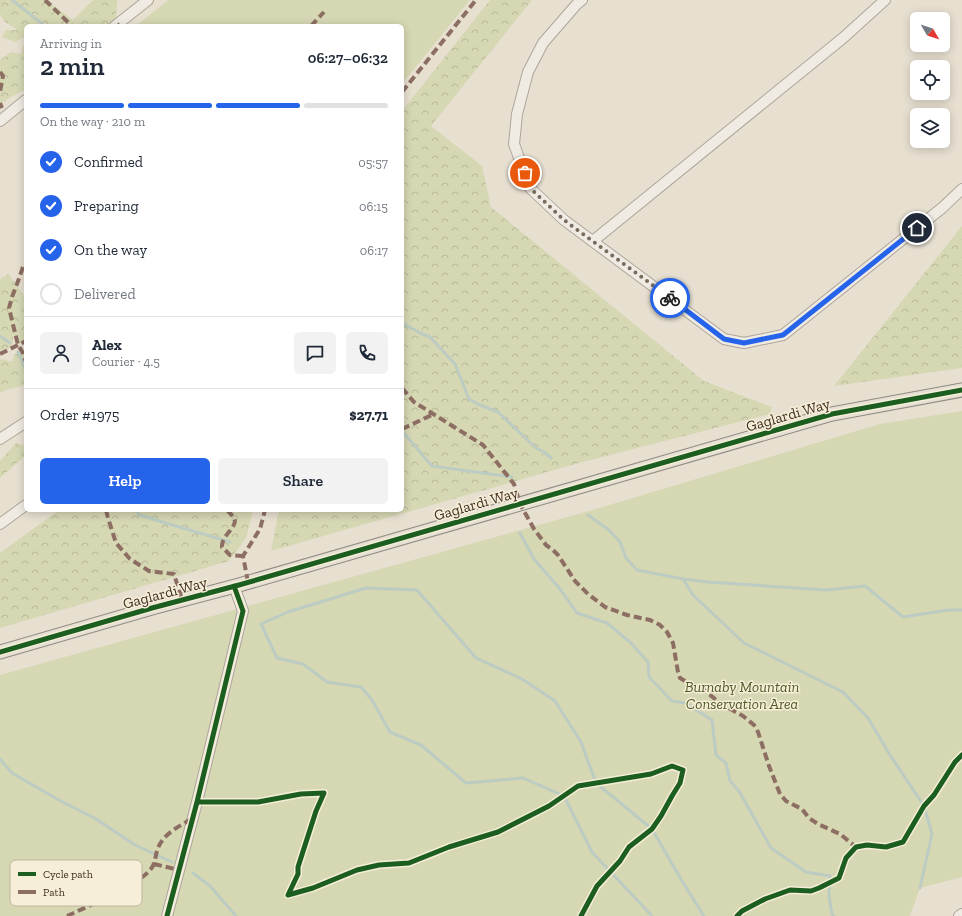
<!DOCTYPE html>
<html lang="en">
<head>
<meta charset="utf-8">
<style>
  :root { --surface:#fff; --page:#f2f2f3; --text:#1f2937; --muted:#747a83; --line:#e0e1e3; --accent:#2563eb }
  body { margin:0; font-family:"Zilla Slab",serif; background:var(--page); color:var(--text); height:100vh; display:flex; flex-direction:column; font-size:15px; white-space:nowrap }
  * { box-sizing:border-box; margin:0 }
  p { font-size:13px; color:var(--muted) }
  .icon { flex:none; width:22px; height:22px; fill:none; stroke:currentColor; stroke-width:2; stroke-linecap:round; stroke-linejoin:round }
  .map { position:relative; flex:1; overflow:hidden }
  .details { position:absolute; left:24px; top:24px; width:380px; height:488px; display:flex; flex-direction:column; background:var(--surface); border-radius:6px; box-shadow:0 2px 10px #0003 }
  .details>* { flex:none }
  .needle { width:26px; rotate:129deg }
  .buttons { position:absolute; left:910px; top:12px; display:grid; gap:8px }
  .buttons a { display:grid; place-items:center; width:40px; height:40px; border-radius:6px; background:var(--surface); box-shadow:0 2px 10px #0003; font-size:20px }
  .pin { position:absolute; display:grid; place-items:center; width:34px; height:34px; color:#fff; margin:-17px; border:2px solid #fff; border-radius:50%; box-shadow:0 1px 4px #0007 }
  .courier { position:absolute; display:grid; place-items:center; width:40px; height:40px; margin:-20px; border:3px solid #2563eb; border-radius:50%; background:#fff; color:#222; box-shadow:0 1px 5px #0007 }
  .overview em { font-style:normal; font-weight:600 }
  .overview div { display:flex; flex-direction:column-reverse }
  .overview { display:flex; align-items:center; justify-content:space-between; height:68px; padding:0 16px }
  h1 { font-size:26px; font-weight:600; line-height:30px }
  .bar { display:grid; grid-template-columns:repeat(4,1fr); gap:6px 4px; align-content:center; height:48px; padding:0 16px }
  .bar i { height:5px; border-radius:3px; background:var(--line) }
  .bar .selected { background:var(--accent) }
  .bar p { grid-column:span 4 }
  .line { display:flex; align-items:center; gap:10px; padding:0 16px; border-top:1px solid var(--line) }
  .line div { flex:1 }
  .round { display:grid; place-items:center; flex:none; width:42px; height:42px; border-radius:6px; background:var(--page) }
  ol { padding:0 16px; list-style:none }
  li { display:flex; align-items:center; gap:12px; height:44px }
  li p { margin-inline-start:auto }
  li .icon { padding:4px; border-radius:50%; background:var(--accent); color:#fff; stroke-width:4 }
  li:last-child { color:var(--muted) }
  li i { width:22px; height:22px; border:2px solid var(--line); border-radius:50% }
  .button { display:flex; gap:8px; margin-top:auto; padding:8px 16px }
  .button a { flex:1; height:46px; border-radius:6px; background:var(--accent); color:#fff; font-size:16px; font-weight:600; line-height:46px; text-align:center }
  .button a+a { background:var(--page); color:var(--text) }
  .map>svg:first-child { display:block }
  .forest { fill:url(#forest-crowns) }
  .park { fill:#d6d7b3 }
  .lines { fill:none; stroke-linecap:round; stroke-linejoin:round }
  .stream { stroke:#bcccc2; stroke-width:3 }
  .minor-casing { stroke:#ada599; stroke-width:12 }
  .major-casing { stroke:#928b80; stroke-width:15 }
  .minor { stroke:#efebe3; stroke-width:10 }
  .major { stroke:#e6e1d4; stroke-width:13 }
  .quiet { stroke:#8d6e63; stroke-width:4; stroke-dasharray:8 4; stroke-linecap:butt }
  .cycleway-casing { stroke:#f7eed8; stroke-width:8 }
  .cycleway { stroke:#1b5e20; stroke-width:5 }
  .done { stroke:#786c5e; stroke-width:4; stroke-dasharray:0 7.2 }
  .route { stroke:#2563eb; stroke-width:5 }
  .labels { text-anchor:middle; stroke-width:3; stroke-linejoin:round; paint-order:stroke }
  .street-label { font-size:15px; fill:#3d2e20; stroke:#f7eed8 }
  .park-label { font-size:15px; font-style:italic; fill:#4d5a26; stroke:#f7eed8 }
  .key { fill:#f7eed8; stroke:#bfb4a1; stroke-width:1 }
  .key-label { font-size:11px; fill:#3d2e20 }
</style>
</head>
<body>
<div class="map">
<svg width="962" height="916" viewBox="0 0 962 916">
  <defs>
    <pattern id="forest-crowns" width="20" height="18" patternUnits="userSpaceOnUse"><rect width="20" height="18" fill="#d6d7b3"/><path d="M2 6a3 3 0 1 1 6 0M12 15a3 3 0 1 1 6 0" fill="none" stroke="#b9b99a"/></pattern>
  </defs>
  <rect width="100%" height="100%" fill="#e7e0d1"/>
  <path class="forest" d="M0 0H48L50 3 73 20 93 0H119L117 1 116 20 109 26H26V36L15 42 2 37 6 30H17L4 21 0 14Z
    M490 0H532L431 126 482 166 491 207 704 381 772 407 770 414 579 463 271 551 279 510H402V111Z
    M26 37V89L9 98 0 105V60L11 52 21 54Z
    M962 226V368L834 386Z
    M9 274 26 299V343L23 345 19 341 14 335 13 336C14 348 10 348 0 351V279Z
    M17 353 26 354V385L9 389 0 393V360L2 359 12 362 14 355Z
    M16 443 26 446V455L0 478V461Z
    M59 510H253L246 538 229 561 0 628V553Z"/>
  <path class="park" d="M168 0H470L402 84V26H136Z
    M962 411V877L920 888 910 916H0V675L589 511 880 424Z"/>
  <g class="lines">
    <path class="stream" d="M12 0 45 26
      M402 323 422 334 430 337 455 364 469 399 480 405 498 412 536 448 544 452 551 458
      M0 336 10 343
      M18 352 26 370
      M402 431 432 466 512 477
      M136 510 139 515 230 542
      M588 515 609 530 620 542 626 558 637 570 683 579 693 595 744 643 843 692 868 718 890 755 924 806 932 834 920 888
      M520 533 534 559 560 589 577 613 607 623 630 642 648 662 649 677 672 701 685 703 712 720 716 755 726 763 730 781 739 791 771 848 806 872 830 876 829 896 832 914 834 916
      M683 579 708 582 826 590 865 586 903 617 948 610H962
      M0 759 12 773 57 799 96 819 135 845 172 862
      M193 873 210 886 236 916
      M652 916 592 852 564 796 523 778 466 783 421 745 390 732 372 700 361 687 327 682 303 664 277 658 261 624 288 612 366 588 417 590 476 658 522 679 555 701 581 742 596 783 652 829 682 881 704 916"/>
    <defs>
      <path id="minor" d="M582 0 576 5 543 43 528 72 517 114 514 144 530 188 564 220 724 339 744 343 783 335 942 208 962 189
        M115 26 148 0
        M0 121 26 100
        M593 241 843 38 885 0
        M0 439 26 422
        M0 524 26 505
        M167 916 197 802 243 611 234 586
        M959 916 962 914"/>
      <path id="major" d="M0 652 152 608 239 585 832 414 962 390"/>
    </defs>
    <use href="#minor" class="minor-casing"/>
    <use href="#major" class="major-casing"/>
    <use href="#minor" class="minor"/>
    <use href="#major" class="major"/>
    <path class="quiet" d="M45 0 72 26
      M117 24 119 26
      M311 26 324 12
      M0 72 3 76 0 92
      M402 92 476 0
      M0 103 2 108
      M23 267 17 284 12 297 9 308 18 345 23 353 26 362
      M0 354 26 341
      M402 388 414 402 483 445 514 484 520 504 534 529 546 545 553 550 558 555 575 581 588 594 605 607 627 615 650 620 660 625 667 632 673 643 678 672 680 678 685 681 703 689 721 704 743 716 754 725 758 732 769 766 780 794 786 801 802 809 809 818 818 824 840 834 856 847
      M402 429 434 414
      M106 510 108 518 116 543 130 559 149 571 174 574 182 600
      M227 510C229 512 232 515 234 518 239 527 221 535 222 547L230 555 243 556
      M248 582 243 556 260 529 265 510
      M154 864 179 870
      M67 916C80 910 94 904 106 897 112 894 118 889 124 885 133 881 143 879 150 870 156 864 155 855 158 848 164 833 180 826 193 818"/>
    <defs>
      <path id="cycleway" d="M0 652 152 608 239 585 832 414 962 390
        M197 802H258L301 794 324 793 316 811 298 867V874L288 895 313 888 357 870 379 865 409 863 449 847 498 832 549 806 578 786 651 774 672 766 683 770 680 783 672 796 661 816 652 829 629 847 620 861 597 886 581 916
        M167 916 197 802 243 611 234 586
        M737 916 742 911 765 899 790 890 811 891 819 888 839 878 846 858 856 847 867 845 886 847 903 842 924 806 934 795 955 762 962 755"/>
    </defs>
    <use href="#cycleway" class="cycleway-casing"/>
    <use href="#cycleway" class="cycleway"/>
  </g>
  <g class="lines">
    <path class="done" d="M525 173 530 188 564 220 670 298"/>
    <path class="route" d="M670 298 724 339 744 343 783 335 917 228"/>
  </g>
  <g class="labels">
    <g class="street-label">
      <text transform="translate(788 415) rotate(-16)" y="5">Gaglardi Way</text>
      <text transform="translate(476 504) rotate(-16)" y="5">Gaglardi Way</text>
      <text transform="translate(165 593) rotate(-15)" y="5">Gaglardi Way</text>
    </g>
    <g class="park-label">
      <text x="742" y="692">Burnaby Mountain<tspan x="742" dy="17">Conservation Area</tspan></text>
    </g>
  </g>
  <rect x="10" y="860" width="132" height="46" rx="6" class="key"/>
  <rect x="18" y="872" width="18" height="4" fill="#1b5e20"/>
  <rect x="18" y="890" width="18" height="4" fill="#8d6e63"/>
  <g class="key-label">
    <text x="43" y="878">Cycle path</text>
    <text x="43" y="896">Path</text>
  </g>
</svg>
<div class="buttons">
<a><svg class="needle" viewBox="-14 -14 28 28"><path d="M0-13l5 13h-10z" fill="#e53935"/><path d="M0 13l5-13h-10z" fill="#747a83"/></svg></a>
<a><svg class="icon" aria-label="locate" viewBox="0 0 24 24"><circle cx="12" cy="12" r="6"/><path d="M12 2v4M12 18v4M2 12h4M18 12h4"/></svg></a>
<a><svg class="icon" aria-label="layers" viewBox="0 0 24 24"><path d="M12 4l9 5-9 5-9-5zM3 14l9 5 9-5"/></svg></a>
</div>
<div class="pin" style="left:525px;top:173px;background:#ea580c"><svg class="icon" aria-label="bag" viewBox="0 0 24 24"><path d="M5 8h14l-1 12H6zM9 8a3 3 0 0 1 6 0"/></svg></div>
<div class="pin" style="left:917px;top:228px;background:#1f2937"><svg class="icon" aria-label="home" viewBox="0 0 24 24"><path d="M3 11l9-7 9 7M6 9v11h12V9"/></svg></div>
<div class="courier" style="left:670px;top:298px"><svg class="icon" aria-label="bike" viewBox="0 0 24 24"><circle cx="6" cy="16" r="4"/><circle cx="18" cy="16" r="4"/><path d="M6 16l4-8h5l3 8M10 8l3 8H6M13 5h3"/></svg></div>
<section class="details">
<div class="overview"><div><h1>2 min</h1><p>Arriving in</p></div><em>06:27–06:32</em></div>
<div class="bar"><i class="selected"></i><i class="selected"></i><i class="selected"></i><i></i><p>On the way · 210 m</p></div>
<ol>
<li><svg class="icon" aria-label="check" viewBox="0 0 24 24"><path d="M5 12l5 5 9-10"/></svg>Confirmed<p>05:57</p></li>
<li><svg class="icon" aria-label="check" viewBox="0 0 24 24"><path d="M5 12l5 5 9-10"/></svg>Preparing<p>06:15</p></li>
<li><svg class="icon" aria-label="check" viewBox="0 0 24 24"><path d="M5 12l5 5 9-10"/></svg>On the way<p>06:17</p></li>
<li><i></i>Delivered</li>
</ol>
<div class="line" style="height:72px"><a class="round"><svg class="icon" aria-label="person" viewBox="0 0 24 24"><circle cx="12" cy="8" r="4"/><path d="M4 21q1-7 8-7t8 7"/></svg></a><div><b>Alex</b><p>Courier · 4.5</p></div><a class="round"><svg class="icon" aria-label="chat" viewBox="0 0 24 24"><path d="M4 5h16v11H9l-5 4z"/></svg></a><a class="round"><svg class="icon" aria-label="phone" viewBox="0 0 24 24"><path d="M5 4h4l2 5-3 2q2 4 5 5l2-3 5 2v4C11 20 4 13 5 4z"/></svg></a></div>
<div class="line" style="height:52px"><div>Order #1975</div><b>$27.71</b></div>
<div class="button"><a>Help</a><a>Share</a></div>
</section>
</div>
</body>
</html>
